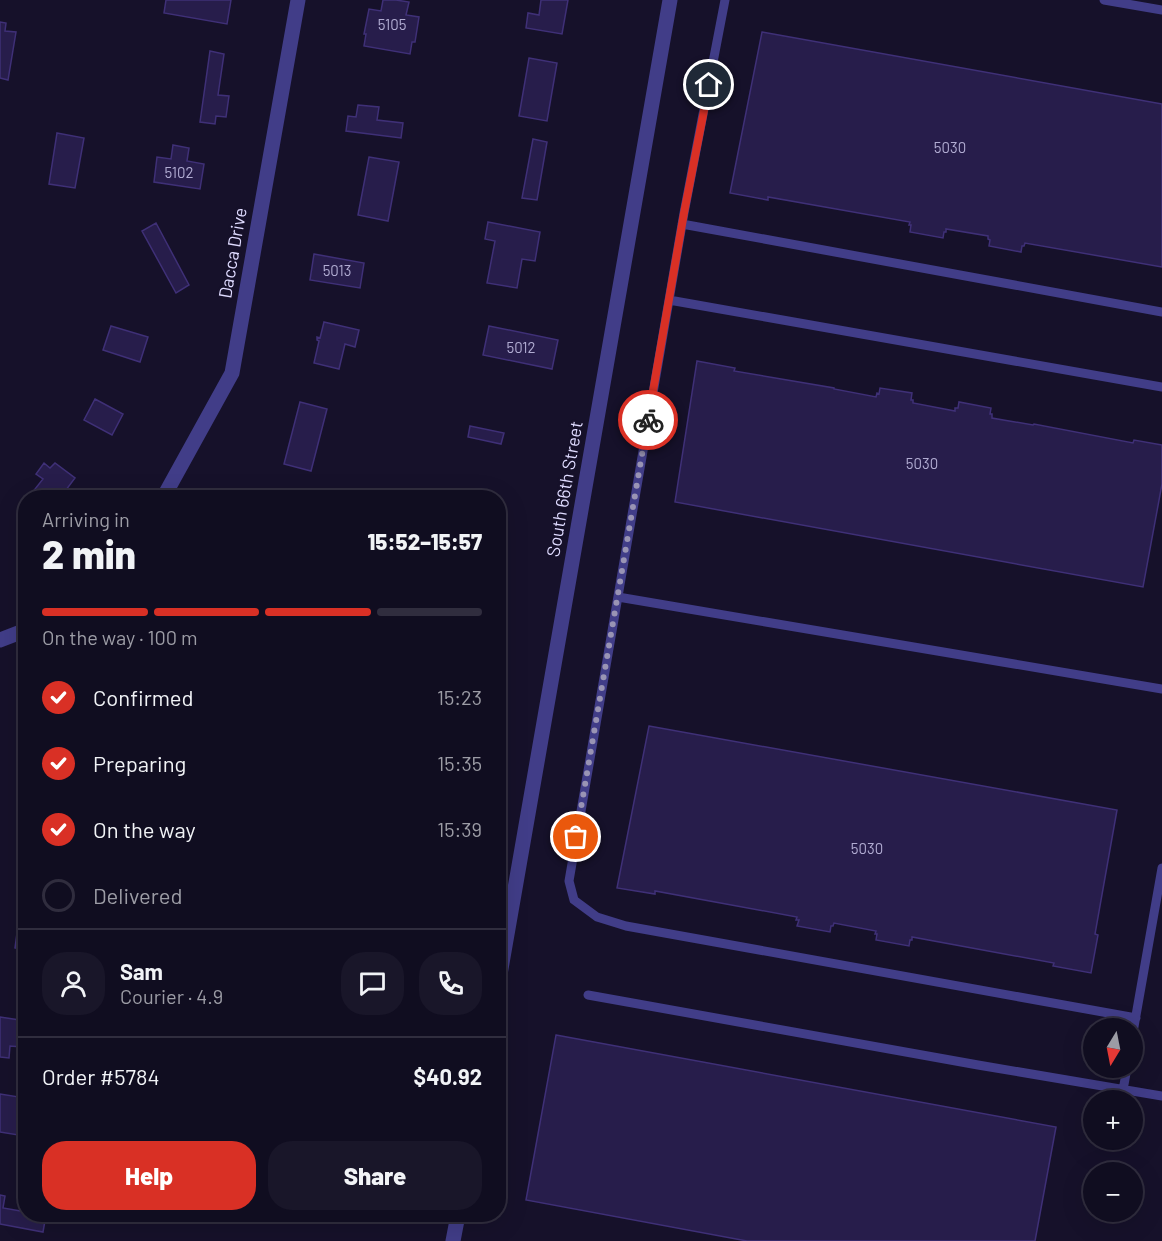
<!DOCTYPE html>
<html lang="en">
<head>
<meta charset="utf-8">
<style>
  :root { --surface:#100d20; --page:#191629; --text:#f1f3f6; --muted:#9c9ca5; --line:#302d3e; --accent:#d93025 }
  body { margin:0; font-family:Barlow,sans-serif; background:var(--page); color:var(--text); height:100vh; display:flex; flex-direction:column; font-size:22px; white-space:nowrap }
  * { box-sizing:border-box; margin:0 }
  p { font-size:20px; color:var(--muted) }
  .icon { flex:none; width:33px; height:33px; fill:none; stroke:currentColor; stroke-width:2; stroke-linecap:round; stroke-linejoin:round }
  .map { position:relative; flex:1; overflow:hidden }
  .details { position:absolute; left:18px; top:490px; width:488px; height:732px; display:flex; flex-direction:column; background:var(--surface); border-radius:24px; box-shadow:0 6px 24px #0002,0 0 0 2px var(--line) }
  .details>* { flex:none }
  .needle { width:39px; rotate:190deg }
  .buttons { position:absolute; left:1083px; top:1018px; display:grid; gap:12px }
  .buttons a { display:grid; place-items:center; width:60px; height:60px; border-radius:50%; background:var(--surface); box-shadow:0 6px 24px #0002,0 0 0 2px var(--line); font-size:30px }
  .pin { position:absolute; display:grid; place-items:center; width:51px; height:51px; color:#fff; margin:-26px; border:3px solid #fff; border-radius:50%; box-shadow:0 2px 6px #0007 }
  .courier { position:absolute; display:grid; place-items:center; width:60px; height:60px; margin:-30px; border:4px solid #d93025; border-radius:50%; background:#fff; color:#222; box-shadow:0 2px 8px #0007 }
  .head em { font-style:normal; font-weight:800 }
  .head div { display:flex; flex-direction:column-reverse }
  .head { display:flex; align-items:center; justify-content:space-between; height:102px; padding:0 24px }
  h1 { font-size:39px; font-weight:800; line-height:45px }
  .bar { display:grid; grid-template-columns:repeat(4,1fr); gap:9px 6px; align-content:center; height:72px; padding:0 24px }
  .bar i { height:8px; border-radius:4px; background:var(--line) }
  .bar .on { background:var(--accent) }
  .bar p { grid-column:span 4 }
  .line { display:flex; align-items:center; gap:15px; padding:0 24px; border-top:2px solid var(--line) }
  .line div { flex:1 }
  .round { display:grid; place-items:center; flex:none; width:63px; height:63px; border-radius:24px; background:var(--page) }
  ol { padding:0 24px; list-style:none }
  li { display:flex; align-items:center; gap:18px; height:66px }
  li p { margin-inline-start:auto }
  li .icon { padding:6px; border-radius:50%; background:var(--accent); color:#fff; stroke-width:4 }
  li:last-child { color:var(--muted) }
  li i { width:33px; height:33px; border:3px solid var(--line); border-radius:50% }
  .primary-button { display:flex; gap:12px; margin-top:auto; padding:12px 24px }
  .primary-button a { flex:1; height:69px; border-radius:24px; background:var(--accent); color:#fff; font-size:24px; font-weight:800; line-height:69px; text-align:center }
  .primary-button a+a { background:var(--page); color:var(--text) }
  .map>svg:first-child { display:block }
  .building { fill:#271d4b; stroke:#3f3077; stroke-width:1.5 }
  .lines { fill:none; stroke-linecap:round; stroke-linejoin:round }
  .service { stroke:#413d88; stroke-width:9 }
  .minor { stroke:#413d88; stroke-width:15 }
  .done { stroke:#9994b4; stroke-width:6; stroke-dasharray:0 10.8 }
  .route { stroke:#d93025; stroke-width:8 }
  .labels { text-anchor:middle; stroke-width:4.5; stroke-linejoin:round; paint-order:stroke }
  .number-label { font-size:15px; fill:#b1acd2 }
  .street-label { font-size:18px; fill:#dfdbff; stroke:#16112a }
</style>
</head>
<body>
<div class="map">
<svg width="1162" height="1241" viewBox="0 0 1162 1241">
  <rect width="100%" height="100%" fill="#16112a"/>
  <path class="building" d="M166 0H231L227 24 164 13Z
    M383 0H396L409 2 406 15 419 17 415 42H412L410 54 364 46 366 34H364L369 9 381 11Z
    M541 0H568L562 34 526 28 528 13 539 15Z
    M0 22 6 23 5 31 16 32 8 80 0 78Z
    M762 32 1162 104V267L1025 243 1024 246H1022L1021 252 989 246 990 240 988 239V236L946 229V232H944L943 238 910 232 911 225H909L910 222 768 197V200L730 193Z
    M210 51 224 54 218 95 229 96 226 117 216 116 215 124 200 122Z
    M529 58 557 63 547 121 519 116Z
    M358 105 379 107 377 120 403 123 401 138 346 131 348 116 356 117Z
    M57 133 84 138 75 188 49 184Z
    M533 139 547 142 537 200 522 198Z
    M173 145 189 148 187 161 204 164 200 189 154 182 157 157 171 159Z
    M369 157 399 162 388 221 358 215Z
    M488 222 540 232 535 261 522 259 517 288 487 283 495 241 485 239Z
    M156 223 189 285 176 293 142 231Z
    M314 254 364 263 360 288 310 280Z
    M324 322 359 330 355 347 345 344 339 369 314 363 319 341 317 340V337L320 338Z
    M111 326 148 337 140 362 103 350Z
    M489 326 558 340 552 369 483 355Z
    M697 361 735 368 734 371 834 388V389L876 397 877 393 879 394 880 388 912 393 911 400H913V403L955 411V408H958L959 402 991 408 990 414H992V418L1033 425 1034 424 1133 443 1134 440 1162 445V484L1143 587 675 502Z
    M95 399 123 414 112 435 84 420Z
    M300 402 327 409 311 471 284 464Z
    M470 426 504 433 501 444 468 437Z
    M44 463 50 468 55 463 75 478 60 498H28L43 479 36 474Z
    M649 726 1117 810 1095 934 1098 935 1091 973 1053 966 1054 963 912 937V940H910L909 946 876 940 877 934H875L876 931 834 923 833 926H831L830 932 797 926 799 920H796L797 917 655 891V894L617 888Z
    M18 763 26 764V792H17Z
    M17 933 26 934V950L15 948Z
    M0 1017 26 1021V1058H21L22 1047 10 1046 9 1058 0 1057Z
    M556 1035 1056 1127 1035 1241H747L526 1200Z
    M0 1094 19 1097 17 1108 25 1109 22 1120 26 1121V1145H23L25 1136 0 1132Z
    M0 1195 5 1196 3 1208 26 1212V1215H46L43 1232 0 1224Z"/>
  <g class="lines">
    <path class="service" d="M725 0 684 213 569 881 574 900 597 917 626 926 1136 1018
      M1104 0 1162 10
      M682 224 1162 312
      M669 300 1162 387
      M618 597 1162 689
      M588 995 978 1065 1162 1096
      M1132 1038 1162 868
      M1123 1090 1127 1068"/>
    <path class="minor" d="M163 498 232 373 298 0
      M0 640 26 630
      M498 986 670 0
      M453 1241 458 1215"/>
  </g>
  <g class="lines">
    <path class="done" d="M576 837 648 420"/>
    <path class="route" d="M648 420 684 213 709 85"/>
  </g>
  <g class="labels">
    <g class="number-label">
      <text x="392" y="30">5105</text>
      <text x="950" y="153">5030</text>
      <text x="179" y="178">5102</text>
      <text x="337" y="276">5013</text>
      <text x="521" y="353">5012</text>
      <text x="922" y="469">5030</text>
      <text x="867" y="854">5030</text>
    </g>
    <g class="street-label">
      <text transform="translate(233 253) rotate(-80)" y="6">Dacca Drive</text>
      <text transform="translate(565 489) rotate(-80)" y="6">South 66th Street</text>
    </g>
  </g>
</svg>
<div class="buttons">
<a><svg class="needle" viewBox="-14 -14 28 28"><path d="M0-13l5 13h-10z" fill="#e53935"/><path d="M0 13l5-13h-10z" fill="#9c9ca5"/></svg></a>
<a>+</a>
<a>−</a>
</div>
<div class="pin" style="left:576px;top:837px;background:#ea580c"><svg class="icon" aria-label="bag" viewBox="0 0 24 24"><path d="M5 8h14l-1 12H6zM9 8a3 3 0 0 1 6 0"/></svg></div>
<div class="pin" style="left:709px;top:85px;background:#1f2937"><svg class="icon" aria-label="home" viewBox="0 0 24 24"><path d="M3 11l9-7 9 7M6 9v11h12V9"/></svg></div>
<div class="courier" style="left:648px;top:420px"><svg class="icon" aria-label="bike" viewBox="0 0 24 24"><circle cx="6" cy="16" r="4"/><circle cx="18" cy="16" r="4"/><path d="M6 16l4-8h5l3 8M10 8l3 8H6M13 5h3"/></svg></div>
<section class="details">
<div class="head"><div><h1>2 min</h1><p>Arriving in</p></div><em>15:52–15:57</em></div>
<div class="bar"><i class="on"></i><i class="on"></i><i class="on"></i><i></i><p>On the way · 100 m</p></div>
<ol>
<li><svg class="icon" aria-label="check" viewBox="0 0 24 24"><path d="M5 12l5 5 9-10"/></svg>Confirmed<p>15:23</p></li>
<li><svg class="icon" aria-label="check" viewBox="0 0 24 24"><path d="M5 12l5 5 9-10"/></svg>Preparing<p>15:35</p></li>
<li><svg class="icon" aria-label="check" viewBox="0 0 24 24"><path d="M5 12l5 5 9-10"/></svg>On the way<p>15:39</p></li>
<li><i></i>Delivered</li>
</ol>
<div class="line" style="height:108px"><a class="round"><svg class="icon" aria-label="person" viewBox="0 0 24 24"><circle cx="12" cy="8" r="4"/><path d="M4 21q1-7 8-7t8 7"/></svg></a><div><b>Sam</b><p>Courier · 4.9</p></div><a class="round"><svg class="icon" aria-label="chat" viewBox="0 0 24 24"><path d="M4 5h16v11H9l-5 4z"/></svg></a><a class="round"><svg class="icon" aria-label="phone" viewBox="0 0 24 24"><path d="M5 4h4l2 5-3 2q2 4 5 5l2-3 5 2v4C11 20 4 13 5 4z"/></svg></a></div>
<div class="line" style="height:78px"><div>Order #5784</div><b>$40.92</b></div>
<div class="primary-button"><a>Help</a><a>Share</a></div>
</section>
</div>
</body>
</html>
